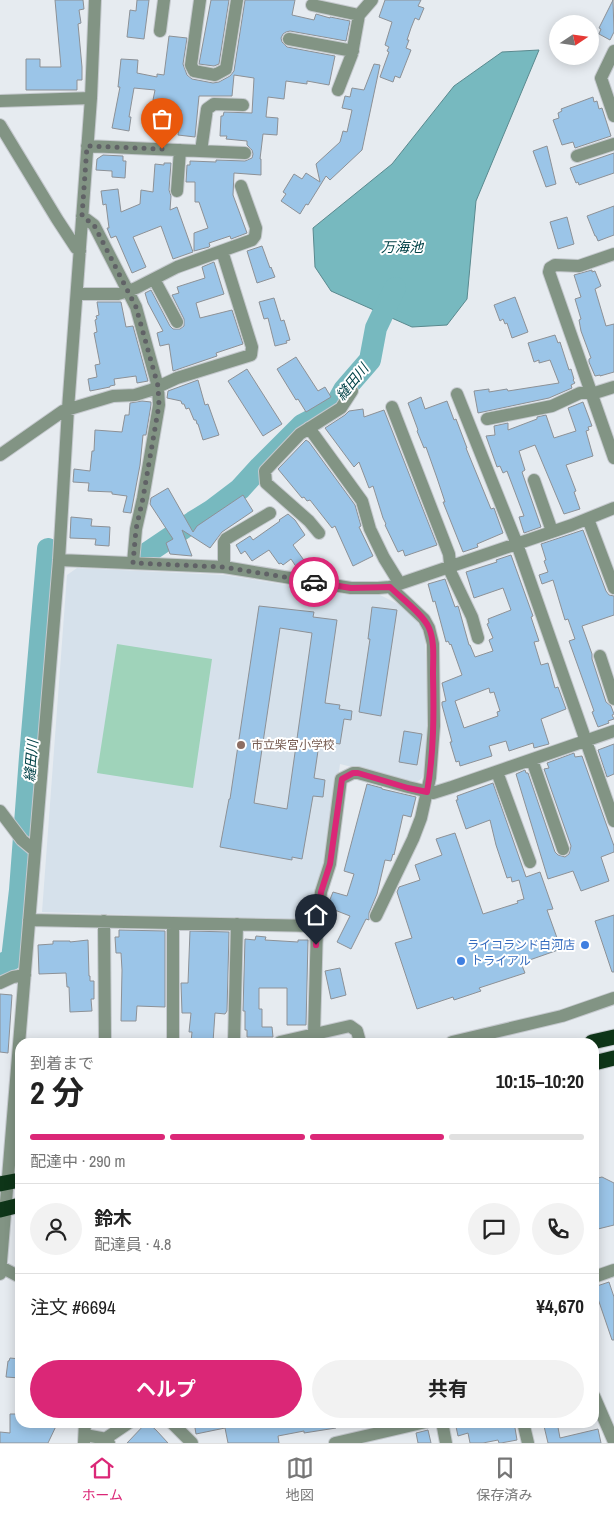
<!DOCTYPE html>
<html lang="ja">
<head>
<meta charset="utf-8">
<style>
  :root { --surface:#fff; --page:#f2f2f2; --text:#222; --muted:#767676; --line:#e0e0e0; --accent:#db2777 }
  body { margin:0; font-family:"Archivo Narrow","Noto Sans JP",sans-serif; background:var(--page); color:var(--text); height:100vh; display:flex; flex-direction:column; font-size:19px; white-space:nowrap }
  * { box-sizing:border-box; margin:0 }
  p { font-size:16px; color:var(--muted) }
  .icon { flex:none; width:28px; height:28px; fill:none; stroke:currentColor; stroke-width:2; stroke-linecap:round; stroke-linejoin:round }
  .map { position:relative; flex:1; overflow:hidden }
  .side { position:absolute; left:15px; top:1038px; width:584px; height:390px; display:flex; flex-direction:column; background:var(--surface); border-radius:15px; box-shadow:0 2px 12px #0003 }
  .side>* { flex:none }
  .needle { width:32px; rotate:77deg }
  .fabs { position:absolute; left:549px; top:15px; display:grid; gap:10px }
  .fabs a { display:grid; place-items:center; width:50px; height:50px; border-radius:50%; background:var(--surface); box-shadow:0 2px 12px #0003; font-size:25px }
  .pin { position:absolute; display:grid; place-items:center; width:42px; height:42px; color:#fff; margin:-51px -21px; border-radius:50% 50% 50% 0; rotate:-45deg; box-shadow:0 0 5px #0007 }
  .pin .icon { rotate:45deg }
  .courier { position:absolute; display:grid; place-items:center; width:50px; height:50px; margin:-25px; border:4px solid #db2777; border-radius:50%; background:#fff; color:#222; box-shadow:0 1px 6px #0007 }
  .summary em { font-style:normal; font-weight:700 }
  .summary div { display:flex; flex-direction:column-reverse }
  .summary { display:flex; align-items:center; justify-content:space-between; height:85px; padding:0 15px }
  h1 { font-size:32px; font-weight:700; line-height:38px }
  .bar { display:grid; grid-template-columns:repeat(4,1fr); gap:8px 5px; align-content:center; height:60px; padding:0 15px }
  .bar i { height:6px; border-radius:4px; background:var(--line) }
  .bar .active { background:var(--accent) }
  .bar p { grid-column:span 4 }
  .line { display:flex; align-items:center; gap:12px; padding:0 15px; border-top:1px solid var(--line) }
  .line div { flex:1 }
  .round { display:grid; place-items:center; flex:none; width:52px; height:52px; border-radius:26px; background:var(--page) }
  .action { display:flex; gap:10px; margin-top:auto; padding:10px 15px }
  .action a { flex:1; height:58px; border-radius:30px; background:var(--accent); color:#fff; font-size:20px; font-weight:700; line-height:58px; text-align:center }
  .action a+a { background:var(--page); color:var(--text) }
  .tab-bar { display:flex; justify-content:space-around; align-items:center; height:70px; border-top:1px solid var(--line); background:var(--surface); font-size:14px; color:var(--muted) }
  .tab-bar a { display:grid; justify-items:center; gap:2px }
  .tab-bar .active { color:var(--accent) }
  .map>svg:first-child { display:block }
  .built { fill:#d6e1eb }
  .green { fill:#9fd3ba }
  .water { fill:#77b9bf; stroke:#5a898e }
  .lines { fill:none; stroke-linecap:round; stroke-linejoin:round }
  .river { stroke:#77b9bf; stroke-width:22 }
  .building { fill:#9bc5e8; stroke:#8d9196; fill-rule:evenodd }
  .minor-casing { stroke:#c5c9ce; stroke-width:14 }
  .highway-casing { stroke:#c5c9ce; stroke-width:17 }
  .minor { stroke:#829484; stroke-width:12 }
  .highway { stroke:#0e3518; stroke-width:15 }
  .done { stroke:#606266; stroke-width:5; stroke-dasharray:0 9 }
  .route { stroke:#db2777; stroke-width:6 }
  .education-dot { fill:#8d6e63; stroke:#fff; stroke-width:2 }
  .shop-dot { fill:#3f7fe0; stroke:#fff; stroke-width:2 }
  .labels { text-anchor:middle; stroke-width:4; stroke-linejoin:round; paint-order:stroke }
  .education-label { font-size:12px; fill:#785e54; stroke:#fff; text-anchor:start }
  .shop-label { font-size:12px; fill:#366cbe; stroke:#fff; text-anchor:end }
  .water-label { font-size:14px; font-style:italic; fill:#014247; stroke:#fff }
</style>
</head>
<body>
<div class="map">
<svg width="614" height="1443" viewBox="0 0 614 1443">
  <rect width="100%" height="100%" fill="#e6ebf0"/>
  <path class="built" d="M77 568 224 575 350 595 374 592 400 605 410 612 423 629 425 636 429 727 426 775 416 783 340 764 324 866 316 885 314 916 308 921 42 912 67 575Z"/>
  <path class="green" d="M117 644 212 659 193 788 97 773Z"/>
  <path class="water" d="M539 50 476 201 467 299 447 325 412 327 331 291 315 267 313 228 392 164 454 86 502 52Z"/>
  <g class="lines">
    <path class="river" d="M147 553 193 522 211 511 240 489 260 467 302 425 323 414 338 401 344 390 370 360 376 328 395 288
      M0 965 12 959 20 890 30 757 48 549"/>
  </g>
  <path class="building" d="M55 0H83L84 9 79 10 81 23 78 24 82 67V80H77V90H26V59H40V67H61Z
    M137 0H149L144 39 127 37 130 10 136 11Z
    M211 0H229L219 64 214 66 199 64Z
    M245 0H295L292 15 314 20 316 14 330 18V17L350 21 346 41 290 31 286 32 283 34 281 38 282 42 287 47 335 56 329 85 307 81V84L286 81 284 99 268 97 266 117 278 118 277 135 263 134 260 159H261V175L234 173 233 195 247 233 231 239 230 236 209 243 210 246 209 247 194 251V233L208 228 199 202H195V182H186L187 165H190V161L216 162V160L245 161 252 158 253 154 252 150 247 145V141L226 139 227 136H220L221 116H223L224 112 252 113 254 78 234 75 232 96H199L195 137 178 135 181 110 155 105 156 101 153 100 155 90 134 88 129 117H131L129 131 112 128 120 87H118L121 59 138 60 137 73 157 77V74L164 75 169 36 187 38 183 64 187 75 192 79 213 83 219 82 230 76 234 71Z
    M385 0H421L418 6 424 8 419 20 415 18 411 28 407 40H409L406 48 411 50 400 78 395 76 393 82 380 77 389 52 387 51 389 47 385 45 392 22 379 17Z
    M613 0 614 32 610 40 599 34 601 29 599 28Z
    M374 64 380 65 362 150 330 180 326 176 308 205 306 204 300 214 281 201 286 194 283 192 294 174 302 179 306 173 320 182 316 164 340 142 343 131 347 132 352 110 342 108 345 96 350 97 352 88 364 90Z
    M593 97 594 102 597 101 599 109 602 108 611 136 575 148 573 142 562 145 553 120 559 118 558 113 562 111 561 109Z
    M547 146 556 184 546 187 533 151Z
    M614 153V173L579 185 578 182 576 183 570 168Z
    M103 155 123 156V161H126L125 178 112 177V171L96 170 97 159Z
    M164 163H171L169 190 171 196 170 210 177 207 193 252 173 259 161 226 133 237 146 267 132 273 116 236 111 238 107 228H109L106 204 103 205 101 191 118 189 121 212 140 204 141 190 153 192 155 164 164 165Z
    M614 206V235L598 241 596 236H595L587 216Z
    M567 217 574 244 558 249 550 222Z
    M262 246 270 268 271 267 275 277 257 283 247 251Z
    M214 262 224 294 196 303 200 318 232 310 243 344 216 353 217 356 173 371 169 344 160 346 157 333 163 331 148 303 145 293 151 290 170 326 173 329H180L184 326V319L172 295 179 293 177 287 205 278 202 267Z
    M592 270V272L595 271 601 286 595 289 606 326 614 324V372L600 376V375L595 376 589 362V359L591 358 581 331 579 320 581 319 575 299 581 297 574 275Z
    M515 297 528 332 512 338 507 323 505 324 503 319 500 321 494 305Z
    M274 298 281 321 284 320 290 340 286 341 287 343 275 346 268 318 264 319 259 302Z
    M97 302H121L126 327 133 326 148 381 137 383 136 376 114 379 115 385 110 386V387L90 391 88 379 97 377 95 365 100 364 94 333 97 332 95 320 97 319 96 316 99 315Z
    M555 335 558 343 560 342 569 370 571 369 574 379 573 380 575 383 571 385 572 388 549 398 478 413 474 391 489 389V392L507 389 508 391 559 383 550 360 539 363V360L534 362 528 343Z
    M296 357 318 391 325 387 331 397 306 412 298 399 296 400 277 369Z
    M247 369 282 424 263 436 228 381Z
    M198 380 205 405 208 404 219 435 203 440 198 424H197L196 420H194L189 408 186 409 184 404H182L181 401 167 398 168 391Z
    M421 397 425 409 447 401 454 420 456 419 467 448H466L491 509 494 508 503 533 477 544 478 547 463 552 443 502H445L437 478 426 447 424 448 417 431 418 430 408 403Z
    M142 401 151 402V405L146 435H143L140 465 131 513 123 512 127 496 112 494V492L88 491 89 483 73 482 74 469 90 471 92 451H94L95 430 122 432 125 415H129L130 403Z
    M583 402 592 426 588 427 589 430 586 431 593 456 566 465 576 491 574 492 580 509 564 514 535 445 519 451 525 470 522 472 541 527 524 533 519 517 524 516 507 471 503 473 500 466 497 467 486 436 495 435 494 426 508 423V430L537 419V417L546 415 554 438 576 431 568 408Z
    M363 409 364 417 384 410 437 545 405 556 403 550 398 552 385 525 386 524 383 518 373 486 369 488 359 462 354 467 325 428 345 415 349 411Z
    M306 440 309 442 355 505 361 526 359 527 373 556 353 566 335 526 332 528 310 500 307 501 304 497 302 498 278 469Z
    M168 488 193 532 197 526 243 495 253 511 222 532 210 548 182 530 192 556 170 554 166 543 173 539 150 504 151 498Z
    M288 514 295 520 305 535 293 545 311 570 297 568 291 559 283 565 281 563 279 564 269 550 252 561 245 551 241 554 236 545 250 536 253 540 280 521 279 520Z
    M71 517 92 519 91 526 110 527 109 546 95 545 96 539 70 538Z
    M583 530 606 591 609 595 614 596V615L582 626 592 654V659L606 702 611 706 614 714 612 715 614 719 608 721 609 723 598 727 592 712 594 711 569 641 575 639 568 619 565 620 553 580 542 584 539 575 548 572 544 561 546 560 541 544Z
    M511 555 533 616 531 617 539 641 534 642 541 665 548 663 555 688 558 687 566 709 541 719 549 744 534 748 533 743 509 751 506 741 489 746 492 756 460 766 459 761 456 762 450 742H452L442 705V702L446 701 442 683 462 675 451 644 450 645 448 641 446 642 435 601 433 602 428 584 445 579 455 607 458 606 459 609 469 645H470L475 657 493 651 489 640 493 638 487 624 489 623 488 619 511 610 503 588 474 598 466 572 497 562 496 560ZM489 688 490 693 494 692 500 711 497 712 498 716 464 728 455 701Z
    M259 606 314 612 313 617 337 620 325 703 340 705 339 709 352 711 351 720 344 719 340 744 334 743 333 747 319 744 314 778 325 780 323 797 313 796 302 859 292 857V860L220 847 229 799H230ZM280 628 312 633 287 809 254 803Z
    M372 607 397 610 381 716 359 712 370 639H368Z
    M404 731 422 734 417 765 399 762Z
    M614 744V774L607 777 598 750Z
    M574 753 575 757 582 756 614 846V852L601 857 609 881 581 891 573 871 548 879 516 774 525 770 526 773H528L555 852 558 855 565 857 569 854 571 846 544 769 549 768 547 763Z
    M493 783 526 877 540 872 553 909 547 910 561 949 521 963 525 973 479 988 481 991 454 1000 453 997 417 1009 395 943 412 938 397 892 399 887 420 880 415 865 442 855 436 839 455 833 483 914 518 903 517 901 524 899 519 880 512 882 511 877 507 878 496 845 490 820 466 829 456 800H458L457 796Z
    M367 784 382 788V789L416 797 411 817 403 815 394 855 393 854 391 861 385 860 377 894 369 913V920L366 919 351 949 337 942 350 916 327 907 333 892 347 896 354 874 344 871Z
    M614 915V972H612L595 921Z
    M119 930 165 931V1007L137 1006 136 1021H121L122 970 121 953H116L115 937H119Z
    M190 931 229 932 227 1011 225 1014 215 1013 213 1042H191L192 1032H189L191 1013H182L181 983H188Z
    M256 936 266 937 265 940 298 942V940H308L306 1025H287V988H259V1009H262V1027H272L273 1037H247V1030H245V1011H243L245 939 255 940Z
    M88 940 89 976H90V981H94V999H91L92 1011 70 1012 69 987H67L66 973 39 974 38 945 53 944V941H70V942Z
    M340 968 346 995 331 999 325 971Z
    M0 994 12 995 8 1053 0 1052Z
    M602 1177 614 1183V1225L594 1230V1179Z
    M609 1282 614 1297V1340H612L594 1287Z
    M10 1358 20 1359V1378L6 1377 8 1361H9Z
    M10 1414H20V1422H58L48 1443H0V1432L10 1433Z
    M147 1422 156 1430 168 1443H127Z
    M194 1422H234L235 1427 255 1422H335L336 1428 304 1433V1431L278 1436 279 1443H228L225 1428 196 1434Z
    M455 1422H514L517 1440 501 1443H499L498 1440 483 1443H470L468 1433 458 1436Z
    M543 1422H557L560 1438 598 1429 601 1443H548Z
    M428 1430 431 1443H418L416 1433Z"/>
  <g class="lines">
    <defs>
      <path id="minor" d="M200 0 191 65 194 71 215 75 226 69 237 0
        M312 5 359 15
        M160 31 164 0
        M289 39 353 51
        M614 51 601 78 614 116
        M338 90 352 54 359 15 372 0
        M0 101 91 98
        M0 125 57 219 76 248 80 251
        M87 146 245 153
        M201 151 207 109 214 104 243 105
        M577 156 614 144
        M177 191 180 150
        M82 216 94 225 136 307 158 387 159 405 143 498 136 529 133 563
        M614 254 579 266 555 265 550 268 549 272 614 458
        M154 279 177 322
        M77 294H118L128 291 136 288 177 267 252 240 255 236 256 228 241 186
        M457 394 517 544 614 821
        M392 407 449 554 451 573 472 617 478 638
        M487 419 552 406 580 393 598 392 614 387
        M309 428 362 501 370 529 384 558 400 584
        M0 455 63 411 113 396 135 395 151 390 177 378 251 355 252 347 222 251
        M534 480 552 531
        M588 519 614 588
        M319 533 309 521 266 483 265 471 300 434 341 408 352 391
        M59 560 224 567 351 588H378L390 587 405 582 572 525 614 508
        M224 567V542L226 539 270 513
        M600 656 614 699
        M532 760 563 849
        M497 772 530 862
        M0 811 22 840 34 850
        M376 916 413 839 421 818 430 778 434 726 433 644 429 628 424 619 390 587
        M29 920 317 926
        M104 921 105 1042
        M173 923V1042
        M0 983 13 977 25 975
        M314 1034 317 926 321 892 330 864 341 779 353 773H358L408 787 433 793 452 787 614 731
        M234 1042 237 924
        M280 1042 350 1026 357 1031 360 1042
        M452 1042 562 1016 614 998
        M1 1267 20 1277
        M0 1274 59 560 68 409 91 98 95 0
        M594 1277 614 1270
        M594 1396 614 1442
        M171 1422 192 1443
        M442 1422 446 1443
        M523 1422 528 1443
        M85 1435 101 1438 109 1443
        M105 1439 130 1422
        M84 1443 85 1422
        M335 1443 426 1422"/>
      <path id="highway" d="M592 1042 614 1037
        M594 1063 614 1058
        M0 1184 20 1180
        M0 1210 20 1205"/>
    </defs>
    <use href="#minor" class="minor-casing"/>
    <use href="#highway" class="highway-casing"/>
    <use href="#minor" class="minor"/>
    <use href="#highway" class="highway"/>
  </g>
  <g class="lines">
    <path class="done" d="M162 149 87 146 82 216 94 225 136 307 158 386 159 405 143 498 136 529 133 563 224 567 314 582"/>
    <path class="route" d="M314 582 351 588 390 587C401 598 423 614 429 628 435 642 433 659 433 674 434 713 434 752 427 792L408 788 358 773H353L342 779 330 864 321 892 317 926 316 945"/>
  </g>
  <circle class="education-dot" cx="241" cy="745" r="5"/>
  <g class="shop-dot">
    <circle cx="585" cy="945" r="5"/>
    <circle cx="461" cy="961" r="5"/>
  </g>
  <g class="labels">
    <g class="education-label">
      <text x="251" y="749">市立柴宮小学校</text>
    </g>
    <g class="shop-label">
      <text x="575" y="949">ライコランド白河店</text>
      <text x="471" y="965" text-anchor="start">トライアル</text>
    </g>
    <g class="water-label">
      <text x="402" y="252">万海池</text>
      <text transform="translate(352 382) rotate(-51)" y="5">縫田川</text>
      <text transform="translate(31 761) rotate(-85)" y="5">縫田川</text>
    </g>
  </g>
</svg>
<div class="fabs">
<a><svg class="needle" viewBox="-14 -14 28 28"><path d="M0-13l5 13h-10z" fill="#e53935"/><path d="M0 13l5-13h-10z" fill="#767676"/></svg></a>
</div>
<div class="pin" style="left:162px;top:149px;background:#ea580c"><svg class="icon" aria-label="bag" viewBox="0 0 24 24"><path d="M5 8h14l-1 12H6zM9 8a3 3 0 0 1 6 0"/></svg></div>
<div class="pin" style="left:316px;top:945px;background:#1f2937"><svg class="icon" aria-label="home" viewBox="0 0 24 24"><path d="M3 11l9-7 9 7M6 9v11h12V9"/></svg></div>
<div class="courier" style="left:314px;top:582px"><svg class="icon" aria-label="car" viewBox="0 0 24 24"><path d="M5 17H2v-5l4-1 3-4h7l3 4 3 1v5h-3M9 17h6M6 11h13"/><circle cx="7" cy="17" r="2"/><circle cx="17" cy="17" r="2"/></svg></div>
<section class="side">
<div class="summary"><div><h1>2 分</h1><p>到着まで</p></div><em>10:15–10:20</em></div>
<div class="bar"><i class="active"></i><i class="active"></i><i class="active"></i><i></i><p>配達中 · 290 m</p></div>
<div class="line" style="height:90px"><a class="round"><svg class="icon" aria-label="person" viewBox="0 0 24 24"><circle cx="12" cy="8" r="4"/><path d="M4 21q1-7 8-7t8 7"/></svg></a><div><b>鈴木</b><p>配達員 · 4.8</p></div><a class="round"><svg class="icon" aria-label="chat" viewBox="0 0 24 24"><path d="M4 5h16v11H9l-5 4z"/></svg></a><a class="round"><svg class="icon" aria-label="phone" viewBox="0 0 24 24"><path d="M5 4h4l2 5-3 2q2 4 5 5l2-3 5 2v4C11 20 4 13 5 4z"/></svg></a></div>
<div class="line" style="height:65px"><div>注文 #6694</div><b>¥4,670</b></div>
<div class="action"><a>ヘルプ</a><a>共有</a></div>
</section>
</div>
<nav class="tab-bar">
<a class="active"><svg class="icon" aria-label="home" viewBox="0 0 24 24"><path d="M3 11l9-7 9 7M6 9v11h12V9"/></svg>ホーム</a>
<a><svg class="icon" aria-label="map" viewBox="0 0 24 24"><path d="M3 6l6-2 6 2 6-2v14l-6 2-6-2-6 2zM9 4v14M15 6v14"/></svg>地図</a>
<a><svg class="icon" aria-label="saved" viewBox="0 0 24 24"><path d="M7 4h10v16l-5-4-5 4z"/></svg>保存済み</a>
</nav>
</body>
</html>
